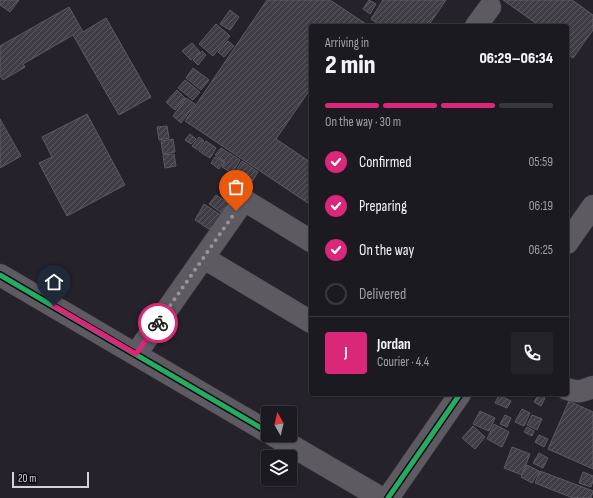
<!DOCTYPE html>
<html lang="en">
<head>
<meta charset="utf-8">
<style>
  :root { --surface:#1c1a21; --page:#25232a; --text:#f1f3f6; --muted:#a0a1a5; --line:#3a383f; --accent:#db2777 }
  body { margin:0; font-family:"Sofia Sans Condensed",sans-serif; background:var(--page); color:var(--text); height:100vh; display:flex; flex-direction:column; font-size:15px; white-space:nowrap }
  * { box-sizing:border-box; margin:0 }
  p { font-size:13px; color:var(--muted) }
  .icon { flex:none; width:22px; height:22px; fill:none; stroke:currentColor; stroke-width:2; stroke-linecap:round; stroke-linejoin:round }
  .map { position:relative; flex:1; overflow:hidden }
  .panel { position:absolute; left:309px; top:24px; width:260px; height:372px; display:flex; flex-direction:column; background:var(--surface); border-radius:4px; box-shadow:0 1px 3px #0004,0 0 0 1px var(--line) }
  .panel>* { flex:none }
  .needle { width:26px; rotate:352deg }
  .controls { position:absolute; left:261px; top:406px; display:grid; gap:8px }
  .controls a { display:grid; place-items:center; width:36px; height:36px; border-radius:4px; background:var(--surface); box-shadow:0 1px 3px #0004,0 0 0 1px var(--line); font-size:20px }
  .scale { position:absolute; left:12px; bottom:10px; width:77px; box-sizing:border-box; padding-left:4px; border:2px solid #d5d0dc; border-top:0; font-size:11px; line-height:14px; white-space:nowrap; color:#d5d0dc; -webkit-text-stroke:3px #0d0a11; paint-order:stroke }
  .pin { position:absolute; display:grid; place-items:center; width:34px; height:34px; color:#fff; margin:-41px -17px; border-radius:50% 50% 50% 0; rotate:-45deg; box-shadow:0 0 4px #0007 }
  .pin .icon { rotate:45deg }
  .courier { position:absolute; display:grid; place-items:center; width:40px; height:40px; margin:-20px; border:3px solid #db2777; border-radius:50%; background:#fff; color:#222; box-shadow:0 1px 5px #0007 }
  .head em { font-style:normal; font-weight:800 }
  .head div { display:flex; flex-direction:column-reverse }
  .head { display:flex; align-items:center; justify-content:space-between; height:68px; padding:0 16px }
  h1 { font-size:26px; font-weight:800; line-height:30px }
  .bar { display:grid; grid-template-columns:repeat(4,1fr); gap:6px 4px; align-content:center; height:48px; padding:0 16px }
  .bar i { height:5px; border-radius:3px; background:var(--line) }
  .bar .selected { background:var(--accent) }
  .bar p { grid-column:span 4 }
  .line { display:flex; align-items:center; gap:10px; padding:0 16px; border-top:1px solid var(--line) }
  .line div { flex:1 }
  .round { display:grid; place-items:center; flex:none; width:42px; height:42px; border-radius:4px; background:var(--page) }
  ol { padding:0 16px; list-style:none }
  li { display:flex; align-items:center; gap:12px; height:44px }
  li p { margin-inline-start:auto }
  li .icon { padding:4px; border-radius:50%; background:var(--accent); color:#fff; stroke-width:4 }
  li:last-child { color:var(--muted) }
  li i { width:22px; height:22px; border:2px solid var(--line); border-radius:50% }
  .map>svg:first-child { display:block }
  .building { fill:url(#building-hatch); stroke:#5d5a62 }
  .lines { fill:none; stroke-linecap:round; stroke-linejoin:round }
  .minor-casing { stroke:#423f48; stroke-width:23 }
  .minor { stroke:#5d5a62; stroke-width:22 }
  .cycleway-casing { stroke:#0d0a11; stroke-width:8 }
  .cycleway { stroke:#26ab63; stroke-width:5 }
  .done { stroke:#98939e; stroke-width:4; stroke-dasharray:0 7.2 }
  .route { stroke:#db2777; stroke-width:5 }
</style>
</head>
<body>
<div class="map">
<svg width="593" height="498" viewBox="0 0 593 498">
  <defs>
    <pattern id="building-hatch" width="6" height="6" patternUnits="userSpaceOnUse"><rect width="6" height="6" fill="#403d46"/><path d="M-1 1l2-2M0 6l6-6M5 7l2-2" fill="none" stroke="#5b5860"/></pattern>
  </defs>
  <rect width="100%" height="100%" fill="#26222c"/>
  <path class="building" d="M0 0H19L10 12 0 5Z
    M267 0H330L369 26H311V88L276 139 310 162 311 160V205L185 121Z
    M369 0 376 4 370 14 363 9Z
    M383 0H446L428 26H381L371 19Z
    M503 0H572L593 15V30L573 58 567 54V26H540Z
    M69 7 83 32 106 18 151 97 119 115 73 35 23 64 25 67 3 80 0 76V46Z
    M230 10 239 17 230 30 220 24Z
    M216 24 230 36 213 56 199 44Z
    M228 41 234 46 224 57 218 52Z
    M192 43 200 52 191 60 182 51Z
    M202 51 206 55 198 65 193 60Z
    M193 68 209 80 201 90 186 78Z
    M185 80 200 92 193 100 178 88Z
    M177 90 185 98 175 110 166 102Z
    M186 98 195 104 181 123 173 116Z
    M87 114 125 185 67 216 39 163 52 157 42 137Z
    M0 119 21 156 0 168Z
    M167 126 169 138 159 140 157 127Z
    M190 134 196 139 191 144 185 140Z
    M199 137 204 141 198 150 192 146Z
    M173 139 175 152 163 154 161 141Z
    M206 141 216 148 210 158 199 151Z
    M221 148 240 160 232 173 222 167 225 162 215 155Z
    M174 154 176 166 165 168 163 155Z
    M215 157 224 162 219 169 211 163Z
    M242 161 258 172 251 183 234 173Z
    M216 195 234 207 227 217 209 204Z
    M204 204 225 218 215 233 195 220Z
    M539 394 545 398 541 406 534 402Z
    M499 395 511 401 507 408 495 403Z
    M569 401 593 412V469L548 449Z
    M522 409 530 413 524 426 515 422Z
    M480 411 495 418 489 431 473 424Z
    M505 415 511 418 507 427 500 424Z
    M532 415 542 419 537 430 527 425Z
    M494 424 509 432 502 447 487 439Z
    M473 426 485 437 475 449 462 438Z
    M527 427 534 431 532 436 524 432Z
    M539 435 548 439 544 447 535 442Z
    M512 447 530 454 522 475 504 468Z
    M539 453 548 458 543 468 533 463Z
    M527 465 539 471 532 483 521 477Z
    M540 471 593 491 591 498H573L535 483Z
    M583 472 593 476V481L591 487 579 483Z"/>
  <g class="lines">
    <defs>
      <path id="minor" d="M476 26 490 7
        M567 243 593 206
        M204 258 311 322
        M0 275 268 432
        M136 354 244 200 311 241
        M567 389C578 393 583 391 593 387
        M273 435 381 498
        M388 498 460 394"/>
    </defs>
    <use href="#minor" class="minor-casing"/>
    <use href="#minor" class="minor"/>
    <defs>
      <path id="cycleway" d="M0 275 268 432
        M388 498 460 394"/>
    </defs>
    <use href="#cycleway" class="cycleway-casing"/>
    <use href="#cycleway" class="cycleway"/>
  </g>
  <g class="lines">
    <path class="done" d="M158 323 236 211"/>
    <path class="route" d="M54 306 136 354 158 323"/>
  </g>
</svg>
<div class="controls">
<a><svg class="needle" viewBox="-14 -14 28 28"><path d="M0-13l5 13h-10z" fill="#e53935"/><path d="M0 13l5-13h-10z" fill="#a0a1a5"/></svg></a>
<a><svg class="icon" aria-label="layers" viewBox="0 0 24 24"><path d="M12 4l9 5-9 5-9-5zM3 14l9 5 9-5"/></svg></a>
</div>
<div class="scale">20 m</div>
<div class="pin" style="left:236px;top:211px;background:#ea580c"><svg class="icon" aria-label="bag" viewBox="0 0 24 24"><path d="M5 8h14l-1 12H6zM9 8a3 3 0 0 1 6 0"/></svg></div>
<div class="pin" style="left:54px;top:306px;background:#1f2937"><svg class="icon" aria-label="home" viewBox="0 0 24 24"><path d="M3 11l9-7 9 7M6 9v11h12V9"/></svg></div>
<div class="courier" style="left:158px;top:323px"><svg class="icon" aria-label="bike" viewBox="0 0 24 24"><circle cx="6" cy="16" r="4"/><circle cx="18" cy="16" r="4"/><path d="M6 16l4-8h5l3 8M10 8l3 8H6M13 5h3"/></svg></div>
<section class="panel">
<div class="head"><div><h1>2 min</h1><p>Arriving in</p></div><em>06:29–06:34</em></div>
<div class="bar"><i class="selected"></i><i class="selected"></i><i class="selected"></i><i></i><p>On the way · 30 m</p></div>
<ol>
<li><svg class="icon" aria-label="check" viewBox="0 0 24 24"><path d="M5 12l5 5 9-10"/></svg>Confirmed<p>05:59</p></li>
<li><svg class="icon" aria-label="check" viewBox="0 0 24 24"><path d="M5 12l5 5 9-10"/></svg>Preparing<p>06:19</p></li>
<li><svg class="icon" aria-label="check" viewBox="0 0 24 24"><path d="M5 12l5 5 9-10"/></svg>On the way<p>06:25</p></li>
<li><i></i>Delivered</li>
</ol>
<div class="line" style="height:72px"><b class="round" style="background:var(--accent);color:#fff">J</b><div><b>Jordan</b><p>Courier · 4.4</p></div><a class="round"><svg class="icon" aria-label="phone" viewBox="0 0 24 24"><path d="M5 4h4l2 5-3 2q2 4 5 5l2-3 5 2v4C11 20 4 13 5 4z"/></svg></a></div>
</section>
</div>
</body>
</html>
